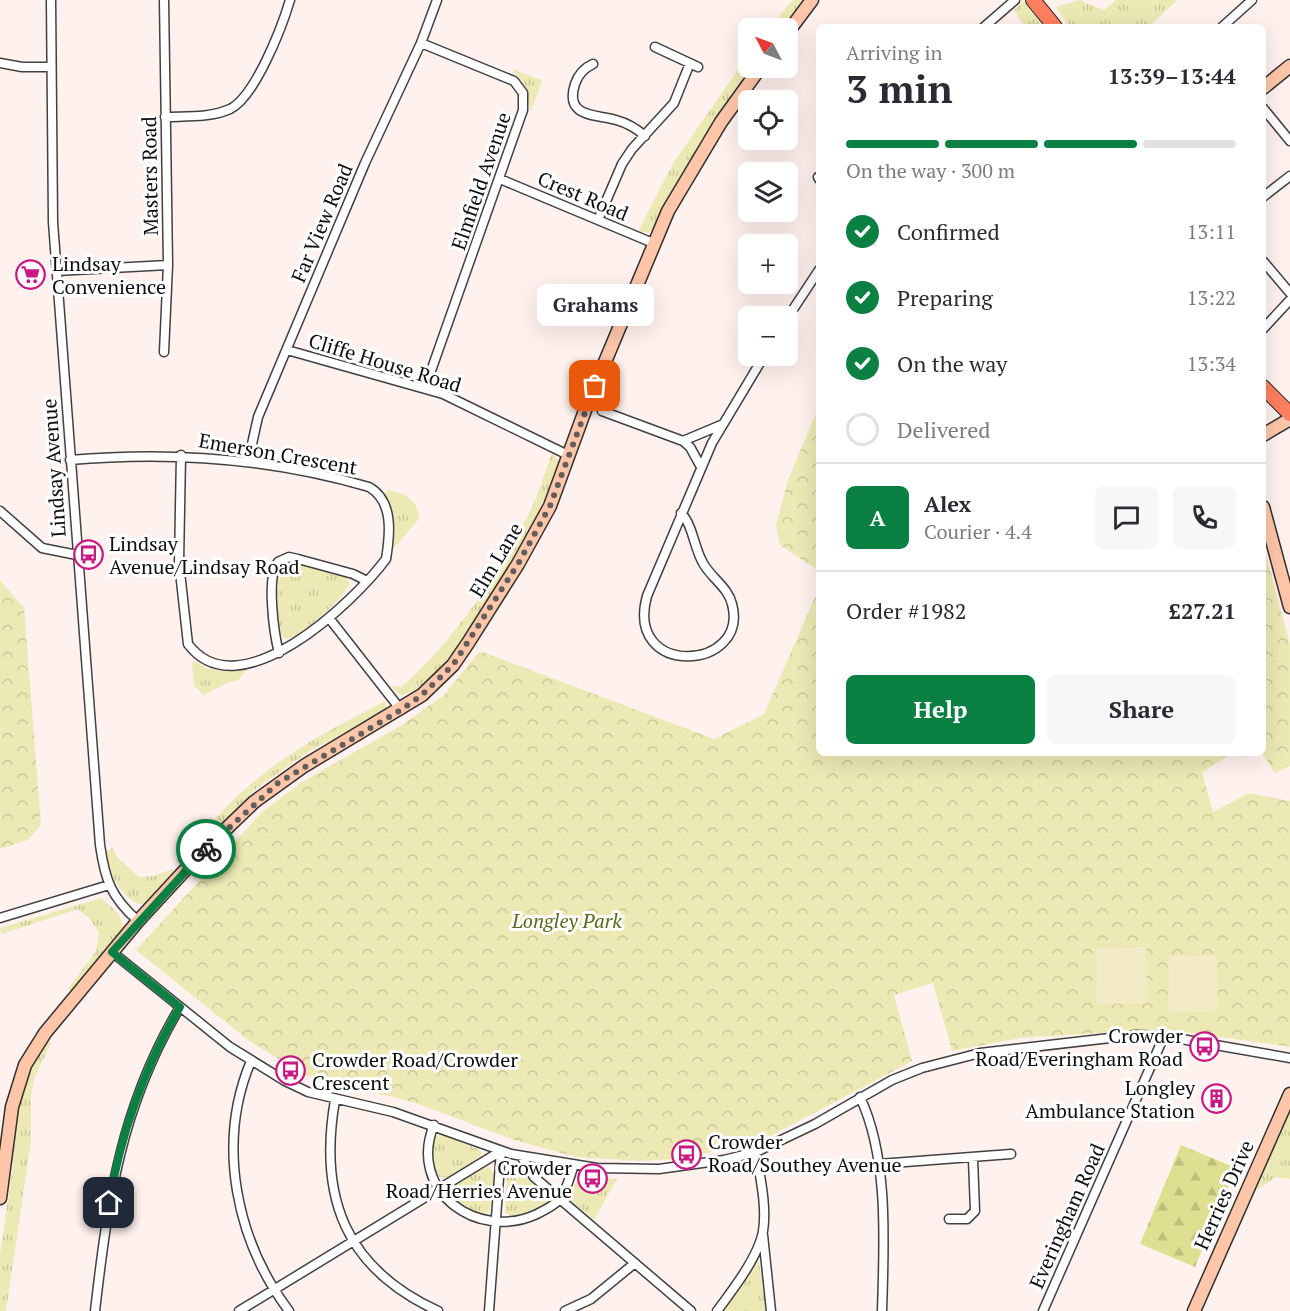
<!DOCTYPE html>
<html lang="en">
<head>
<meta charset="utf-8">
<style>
  :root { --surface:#fff; --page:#f7f7f7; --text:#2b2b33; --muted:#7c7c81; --line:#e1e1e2; --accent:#0b8043 }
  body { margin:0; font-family:"PT Serif",serif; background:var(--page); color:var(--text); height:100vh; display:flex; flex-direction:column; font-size:22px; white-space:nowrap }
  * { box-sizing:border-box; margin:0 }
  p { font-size:20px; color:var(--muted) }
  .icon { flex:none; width:33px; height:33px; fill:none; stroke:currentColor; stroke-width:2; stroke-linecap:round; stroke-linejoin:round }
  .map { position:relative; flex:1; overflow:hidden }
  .sheet { position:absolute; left:816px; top:24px; width:450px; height:732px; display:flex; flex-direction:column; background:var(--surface); border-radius:9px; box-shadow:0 6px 24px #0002 }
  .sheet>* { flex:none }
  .needle { width:39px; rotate:311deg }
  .controls { position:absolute; left:738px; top:18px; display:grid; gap:12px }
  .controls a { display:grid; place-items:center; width:60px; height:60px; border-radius:9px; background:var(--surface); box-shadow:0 6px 24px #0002; font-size:30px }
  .pin { position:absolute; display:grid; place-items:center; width:51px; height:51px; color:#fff; margin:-26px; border-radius:12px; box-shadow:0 3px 9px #0006 }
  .courier { position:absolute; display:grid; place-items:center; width:60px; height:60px; margin:-30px; border:4px solid #0b8043; border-radius:50%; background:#fff; color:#222; box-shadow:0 2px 8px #0007 }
  .bubble { position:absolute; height:42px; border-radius:9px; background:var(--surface); box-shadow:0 6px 24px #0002; font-size:20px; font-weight:700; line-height:42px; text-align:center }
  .summary em { font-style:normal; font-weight:700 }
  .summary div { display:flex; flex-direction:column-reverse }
  .summary { display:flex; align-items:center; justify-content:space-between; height:102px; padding:0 30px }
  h1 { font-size:39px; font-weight:700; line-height:45px }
  .bar { display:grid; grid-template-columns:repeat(4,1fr); gap:9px 6px; align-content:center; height:72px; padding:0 30px }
  .bar i { height:8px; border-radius:4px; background:var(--line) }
  .bar .selected { background:var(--accent) }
  .bar p { grid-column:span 4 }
  .line { display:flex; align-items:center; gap:15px; padding:0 30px; border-top:2px solid var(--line) }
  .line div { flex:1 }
  .round { display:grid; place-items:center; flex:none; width:63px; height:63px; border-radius:9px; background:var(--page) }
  ol { padding:0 30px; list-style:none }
  li { display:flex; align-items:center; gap:18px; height:66px }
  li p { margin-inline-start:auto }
  li .icon { padding:6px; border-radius:50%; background:var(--accent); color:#fff; stroke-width:4 }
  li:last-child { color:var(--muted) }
  li i { width:33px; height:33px; border:3px solid var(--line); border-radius:50% }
  .cta { display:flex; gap:12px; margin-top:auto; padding:12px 30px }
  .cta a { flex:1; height:69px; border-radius:9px; background:var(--accent); color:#fff; font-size:24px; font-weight:700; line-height:69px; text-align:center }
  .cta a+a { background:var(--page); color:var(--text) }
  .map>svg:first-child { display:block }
  .grass { fill:url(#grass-tufts) }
  .forest { fill:url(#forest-firs) }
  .park { fill:url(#park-crowns) }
  .pitch { fill:#f3eac7 }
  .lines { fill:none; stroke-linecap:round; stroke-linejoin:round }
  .street-casing { stroke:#414141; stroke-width:11 }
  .secondary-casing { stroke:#303030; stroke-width:15 }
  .primary-casing { stroke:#1f1f1f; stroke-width:16 }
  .street { stroke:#fff; stroke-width:8 }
  .secondary { stroke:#ffc6a9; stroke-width:12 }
  .primary { stroke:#ff7f5e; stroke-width:14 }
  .done { stroke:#625e5c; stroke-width:6; stroke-dasharray:0 10.8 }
  .route { stroke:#0b8043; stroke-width:8 }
  .labels { text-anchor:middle; stroke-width:6; stroke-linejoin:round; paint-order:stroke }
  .street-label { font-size:20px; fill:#0e0e0e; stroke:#fff }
  .poi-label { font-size:20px; fill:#0e0e0e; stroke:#fff; text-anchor:start }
  .park-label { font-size:20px; font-style:italic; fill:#576b18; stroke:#fff }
</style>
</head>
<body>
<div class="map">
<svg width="1290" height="1311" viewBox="0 0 1290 1311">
  <defs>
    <pattern id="grass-tufts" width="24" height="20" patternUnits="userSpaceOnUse" patternTransform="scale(1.5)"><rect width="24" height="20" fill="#ede9b4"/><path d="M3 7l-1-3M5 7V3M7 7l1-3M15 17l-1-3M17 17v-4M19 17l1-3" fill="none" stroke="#cac79a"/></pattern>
    <pattern id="forest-firs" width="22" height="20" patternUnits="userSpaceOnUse" patternTransform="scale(1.5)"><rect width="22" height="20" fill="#dfdf92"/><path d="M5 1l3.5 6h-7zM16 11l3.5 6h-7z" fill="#bebe7d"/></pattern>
    <pattern id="park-crowns" width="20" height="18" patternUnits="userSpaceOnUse" patternTransform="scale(1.5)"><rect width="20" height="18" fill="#ede9b4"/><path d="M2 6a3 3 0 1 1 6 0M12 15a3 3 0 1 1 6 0" fill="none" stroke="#cac79a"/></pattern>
  </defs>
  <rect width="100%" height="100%" fill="#fff2ee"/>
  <path class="grass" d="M793 0H803V5L783 28H769Z
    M1079 0 1104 10 1116 0H1178L1148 27H1069L1056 7Z
    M1023 1 1043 26 1044 27H1025L1014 10Z
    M748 55V68H753L683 174 654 227 649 233 639 231 641 226 672 165Z
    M512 69 542 80 531 112 525 85Z
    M552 453 560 462 558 470C538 515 450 692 400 695L391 686 402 687C453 641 496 579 527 517 538 497 544 474 552 453Z
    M389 490C406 494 418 500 419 519L393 549 392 514 385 492Z
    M289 562 345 575 350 584C340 601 304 635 285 639L279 632 277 577 282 566Z
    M195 661 207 669 247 670 237 681 229 682 204 695 194 686 192 662Z
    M385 701 387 708 383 713 308 752 257 788 180 863 176 860C204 831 230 800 262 775 299 745 343 723 385 701Z
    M112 848 117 857 139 877 154 876 172 869 174 872C167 881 153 904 141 904 126 905 105 866 103 854Z
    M101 898 118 913 127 934 76 995 68 989 96 951 99 933 90 919 78 909 2 934 0 928Z
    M48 1040 51 1043 34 1079 31 1095V1141L6 1311H0V1255L12 1172 16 1114 27 1074Z
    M1290 1108V1179L1276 1177 1256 1191Z
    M441 1134 478 1149 482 1153 480 1157 447 1178 440 1177C431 1168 430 1148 436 1136Z
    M488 1166 494 1173 490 1211 484 1214C472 1212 453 1205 450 1192L457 1184Z
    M516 1166 548 1200 546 1205 513 1217 505 1212 507 1167Z
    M579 1176 617 1179 594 1220 571 1201 570 1195Z
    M758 1255 766 1311H722Z"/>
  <path class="forest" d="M1181 1145 1236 1168 1195 1267 1140 1244Z"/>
  <path class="park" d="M819 406V571L780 545 776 525 788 480Z
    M1263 543 1290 645V766L1275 773 1262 753Z
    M0 580 24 608 41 825 28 840 0 849Z
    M819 588V753H1233L1202 772 1213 812 1249 793 1290 801V1047L1165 1029 1020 1038 952 1051 933 983 894 995 912 1061 763 1140 680 1159 639 1161 576 1157 514 1140 416 1103 307 1076 248 1040 136 950 263 811 302 782 402 725 444 695 480 651 714 739 764 714Z"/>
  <path class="pitch" d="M1146 947 1147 1003 1097 1004 1096 948Z
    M1217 955 1218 1011 1169 1012 1168 956Z"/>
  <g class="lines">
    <defs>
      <path id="street" d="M51 0 53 222 100 845C105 880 111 897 138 921
        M984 27 1015 0
        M1222 27 1252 0
        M421 43 514 81 523 93V110L425 388
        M655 47 698 67
        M0 63 22 67H51
        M593 64C584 68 578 75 575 84 564 118 596 114 616 120 627 123 636 128 645 136
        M1263 108 1290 141
        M165 117C186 116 210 118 230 109 255 97 282 27 290 0
        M818 177 819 179
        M500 179 653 243
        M1263 197 1290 176
        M598 220 622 164 632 149 674 103 690 63
        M1263 261 1290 293
        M56 271 168 265
        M788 317 819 270
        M1263 329 1290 300
        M287 350 443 394 570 456
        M164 352 168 265 164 0
        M602 411 683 441 690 447 701 467
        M683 441 721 425
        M70 460C173 451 270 458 369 487 394 501 390 535 386 559 354 602 239 712 188 644L179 563 181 455
        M248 462 258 417 365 163 421 43 437 0
        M0 511 42 548 77 555
        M681 513C693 525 694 548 703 563 711 578 728 587 732 604 750 671 624 679 647 596L712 443 764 356
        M329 618 401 710
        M279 653C274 634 266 576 278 562L289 557 298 559 353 574 367 581
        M0 918 109 885
        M112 952 230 1047 285 1081 308 1092 393 1112 511 1154 597 1168 659 1169 724 1160 756 1152 815 1124 892 1080 922 1068 980 1053 1136 1035 1164 1036 1290 1058
        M251 1061C216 1144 236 1240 289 1311
        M860 1097C889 1158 884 1244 882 1311
        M335 1100C318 1198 346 1269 438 1311
        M434 1125C407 1190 477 1242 537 1214 545 1210 555 1205 560 1199 567 1190 570 1175 574 1165
        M521 1156 534 1177 691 1311
        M879 1164 1011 1154
        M949 1219H967L975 1211 973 1159
        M763 1235 771 1311
        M95 1311C108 1199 121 1106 180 1007
        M239 1311 501 1151
        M489 1311 501 1151
        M565 1311 591 1299 635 1263
        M717 1311C732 1291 759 1256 763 1231 767 1206 760 1177 756 1152
        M1043 1311 1164 1036"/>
      <path id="secondary" d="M788 32 812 0
        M1263 88 1290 66
        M1263 435 1290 419
        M1263 507 1290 607
        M0 1198 12 1107 25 1065 45 1033 138 921 199 855 254 802 304 766 422 695 453 665 468 643 518 564 550 506 587 405 668 211 721 122 760 68
        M1194 1311 1290 1094"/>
      <path id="primary" d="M1033 0 1055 27
        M1263 387 1290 414"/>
    </defs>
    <use href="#street" class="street-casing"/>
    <use href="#secondary" class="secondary-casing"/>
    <use href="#primary" class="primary-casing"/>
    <use href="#street" class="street"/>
    <use href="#secondary" class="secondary"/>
    <use href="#primary" class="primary"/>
  </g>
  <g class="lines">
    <path class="done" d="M206 849 278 783 401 710 422 695 453 665 518 564 550 506 595 386"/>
    <path class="route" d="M109 1203C121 1133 144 1068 180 1007L112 952 206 849"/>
  </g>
  <defs>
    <symbol id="supermarket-ring" viewBox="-11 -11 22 22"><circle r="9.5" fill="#fff" stroke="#c91a83" stroke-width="1.5"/><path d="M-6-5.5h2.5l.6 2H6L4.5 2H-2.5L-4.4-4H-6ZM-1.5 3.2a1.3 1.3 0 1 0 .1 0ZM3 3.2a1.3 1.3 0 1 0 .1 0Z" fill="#c91a83"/></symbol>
    <symbol id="bus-ring" viewBox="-11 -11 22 22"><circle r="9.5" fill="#fff" stroke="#c91a83" stroke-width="1.5"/><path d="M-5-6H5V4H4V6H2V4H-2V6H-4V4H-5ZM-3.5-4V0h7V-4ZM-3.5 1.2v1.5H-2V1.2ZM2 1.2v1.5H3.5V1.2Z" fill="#c91a83"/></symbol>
    <symbol id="building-ring" viewBox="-11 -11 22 22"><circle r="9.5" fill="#fff" stroke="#c91a83" stroke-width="1.5"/><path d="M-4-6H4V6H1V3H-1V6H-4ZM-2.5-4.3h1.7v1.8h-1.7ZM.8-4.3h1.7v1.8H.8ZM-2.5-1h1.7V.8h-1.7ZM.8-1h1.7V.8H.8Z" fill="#c91a83"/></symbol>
  </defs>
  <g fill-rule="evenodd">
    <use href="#supermarket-ring" x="14" y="258" width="33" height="33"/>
    <use href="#bus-ring" x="72" y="538" width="33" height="33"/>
    <use href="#bus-ring" x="1188" y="1030" width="33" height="33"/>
    <use href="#bus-ring" x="274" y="1054" width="33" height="33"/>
    <use href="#building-ring" x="1200" y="1082" width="33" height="33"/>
    <use href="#bus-ring" x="670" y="1138" width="33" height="33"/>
    <use href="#bus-ring" x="576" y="1162" width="33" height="33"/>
  </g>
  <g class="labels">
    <g class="street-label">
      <text transform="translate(150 176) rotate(-91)" y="7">Masters Road</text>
      <text transform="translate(481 181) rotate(-71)" y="7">Elmfield Avenue</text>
      <text transform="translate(583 196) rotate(23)" y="7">Crest Road</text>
      <text transform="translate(322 223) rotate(-67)" y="7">Far View Road</text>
      <text transform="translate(385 363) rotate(17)" y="7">Cliffe House Road</text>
      <text transform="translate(278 454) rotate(10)" y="7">Emerson Crescent</text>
      <text transform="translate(54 468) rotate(-94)" y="7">Lindsay Avenue</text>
      <text transform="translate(496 560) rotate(-59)" y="7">Elm Lane</text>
      <text transform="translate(1224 1195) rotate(-66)" y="7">Herries Drive</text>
      <text transform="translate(1067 1216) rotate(-66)" y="7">Everingham Road</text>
    </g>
    <g class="poi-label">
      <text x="52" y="271">Lindsay<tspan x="52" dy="23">Convenience</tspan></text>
      <text x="109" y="551">Lindsay<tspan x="109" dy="23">Avenue/Lindsay Road</tspan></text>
      <text x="1183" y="1043" text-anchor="end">Crowder<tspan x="1183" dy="23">Road/Everingham Road</tspan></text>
      <text x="312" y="1067">Crowder Road/Crowder<tspan x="312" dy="23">Crescent</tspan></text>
      <text x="1195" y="1095" text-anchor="end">Longley<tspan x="1195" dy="23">Ambulance Station</tspan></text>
      <text x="708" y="1149">Crowder<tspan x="708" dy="23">Road/Southey Avenue</tspan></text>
      <text x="572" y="1175" text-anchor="end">Crowder<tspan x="572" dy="23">Road/Herries Avenue</tspan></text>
    </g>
    <g class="park-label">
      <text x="567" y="928">Longley Park</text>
    </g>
  </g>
</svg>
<div class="controls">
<a><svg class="needle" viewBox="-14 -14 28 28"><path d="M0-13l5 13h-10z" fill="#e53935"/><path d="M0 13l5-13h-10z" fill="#7c7c81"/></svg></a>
<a><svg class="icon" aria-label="locate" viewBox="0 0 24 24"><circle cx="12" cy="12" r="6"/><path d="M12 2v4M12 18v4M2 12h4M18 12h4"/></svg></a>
<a><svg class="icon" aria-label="layers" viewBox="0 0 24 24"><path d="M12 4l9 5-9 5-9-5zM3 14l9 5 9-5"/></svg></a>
<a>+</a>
<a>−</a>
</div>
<div class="pin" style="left:595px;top:386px;background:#ea580c"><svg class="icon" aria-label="bag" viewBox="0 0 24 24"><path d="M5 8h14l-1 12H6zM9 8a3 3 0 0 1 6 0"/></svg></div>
<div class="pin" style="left:109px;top:1203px;background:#1f2937"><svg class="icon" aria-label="home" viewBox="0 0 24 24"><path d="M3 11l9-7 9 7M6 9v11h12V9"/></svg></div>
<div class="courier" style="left:206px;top:849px"><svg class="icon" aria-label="bike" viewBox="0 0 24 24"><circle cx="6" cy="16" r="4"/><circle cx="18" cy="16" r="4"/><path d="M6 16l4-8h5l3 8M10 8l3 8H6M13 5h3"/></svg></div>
<div class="bubble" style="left:537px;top:284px;width:117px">Grahams</div>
<section class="sheet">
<div class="summary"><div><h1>3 min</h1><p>Arriving in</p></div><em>13:39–13:44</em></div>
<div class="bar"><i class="selected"></i><i class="selected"></i><i class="selected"></i><i></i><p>On the way · 300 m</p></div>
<ol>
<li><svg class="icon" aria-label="check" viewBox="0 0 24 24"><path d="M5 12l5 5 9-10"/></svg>Confirmed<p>13:11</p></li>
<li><svg class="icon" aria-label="check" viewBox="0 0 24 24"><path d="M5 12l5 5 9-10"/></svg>Preparing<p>13:22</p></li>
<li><svg class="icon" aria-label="check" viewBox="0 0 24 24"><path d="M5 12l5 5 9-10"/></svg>On the way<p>13:34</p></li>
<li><i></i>Delivered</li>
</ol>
<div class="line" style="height:108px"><b class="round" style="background:var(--accent);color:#fff">A</b><div><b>Alex</b><p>Courier · 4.4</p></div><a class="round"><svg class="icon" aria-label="chat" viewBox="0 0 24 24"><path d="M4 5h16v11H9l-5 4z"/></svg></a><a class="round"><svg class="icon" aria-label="phone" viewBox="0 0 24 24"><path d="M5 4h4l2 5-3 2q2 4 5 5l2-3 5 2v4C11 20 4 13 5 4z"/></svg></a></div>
<div class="line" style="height:78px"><div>Order #1982</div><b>£27.21</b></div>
<div class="cta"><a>Help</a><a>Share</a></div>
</section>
</div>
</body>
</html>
